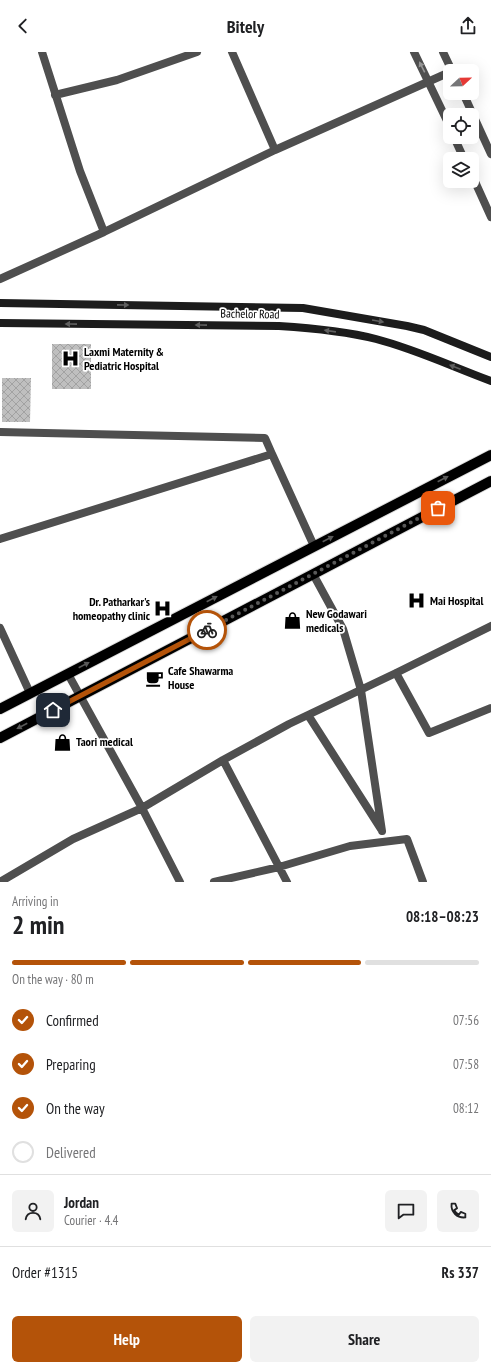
<!DOCTYPE html>
<html lang="en">
<head>
<meta charset="utf-8">
<style>
  :root { --surface:#fff; --page:#f2f2f2; --text:#202124; --muted:#757577; --line:#e0e0e0; --accent:#b45309 }
  body { margin:0; font-family:"PT Sans Narrow",sans-serif; background:var(--page); color:var(--text); height:100vh; display:flex; flex-direction:column; font-size:15px; white-space:nowrap }
  * { box-sizing:border-box; margin:0 }
  p { font-size:13px; color:var(--muted) }
  .icon { flex:none; width:22px; height:22px; fill:none; stroke:currentColor; stroke-width:2; stroke-linecap:round; stroke-linejoin:round }
  .map { position:relative; height:830px; overflow:hidden }
  .sheet { display:flex; flex-direction:column; background:var(--surface); flex:1 }
  .sheet>* { flex:none }
  .needle { width:26px; rotate:68deg }
  .fabs { position:absolute; left:443px; top:12px; display:grid; gap:8px }
  .fabs a { display:grid; place-items:center; width:36px; height:36px; border-radius:6px; background:var(--surface); box-shadow:0 4px 16px #0002; font-size:20px }
  .pin { position:absolute; display:grid; place-items:center; width:34px; height:34px; color:#fff; margin:-17px; border-radius:8px; box-shadow:0 2px 6px #0006 }
  .courier { position:absolute; display:grid; place-items:center; width:40px; height:40px; margin:-20px; border:3px solid #b45309; border-radius:50%; background:#fff; color:#222; box-shadow:0 1px 5px #0007 }
  .head em { font-style:normal; font-weight:700 }
  .head div { display:flex; flex-direction:column-reverse }
  .head { display:flex; align-items:center; justify-content:space-between; height:68px; padding:0 12px }
  h1 { font-size:26px; font-weight:700; line-height:30px }
  .bar { display:grid; grid-template-columns:repeat(4,1fr); gap:6px 4px; align-content:center; height:48px; padding:0 12px }
  .bar i { height:5px; border-radius:3px; background:var(--line) }
  .bar .selected { background:var(--accent) }
  .bar p { grid-column:span 4 }
  .line { display:flex; align-items:center; gap:10px; padding:0 12px; border-top:1px solid var(--line) }
  .line div { flex:1 }
  .round { display:grid; place-items:center; flex:none; width:42px; height:42px; border-radius:6px; background:var(--page) }
  ol { padding:0 12px; list-style:none }
  li { display:flex; align-items:center; gap:12px; height:44px }
  li p { margin-inline-start:auto }
  li .icon { padding:4px; border-radius:50%; background:var(--accent); color:#fff; stroke-width:4 }
  li:last-child { color:var(--muted) }
  li i { width:22px; height:22px; border:2px solid var(--line); border-radius:50% }
  .primary-button { display:flex; gap:8px; margin-top:auto; padding:8px 12px }
  .primary-button a { flex:1; height:46px; border-radius:6px; background:var(--accent); color:#fff; font-size:16px; font-weight:700; line-height:46px; text-align:center }
  .primary-button a+a { background:var(--page); color:var(--text) }
  header { display:flex; justify-content:space-between; align-items:center; height:52px; padding:0 12px; background:var(--surface); font-size:18px; font-weight:700 }
  .map>svg:first-child { display:block }
  .building { fill:url(#building-cross-hatch) }
  .lines { fill:none; stroke-linecap:round; stroke-linejoin:round }
  .primary-casing { stroke:#dbdbdb; stroke-width:12 }
  .minor { stroke:#4f4f4f; stroke-width:8 }
  .tertiary { stroke:#4f4f4f; stroke-width:8 }
  .secondary { stroke:#1c1c1c; stroke-width:8 }
  .primary { stroke:#000; stroke-width:10 }
  .oneway { fill:#959595 }
  .oneway2 { fill:#606060 }
  .oneway3 { fill:#595959 }
  .done { stroke:#595959; stroke-width:4; stroke-dasharray:0 7.2 }
  .route { stroke:#b45309; stroke-width:5 }
  .labels { text-anchor:middle; stroke-width:3.5; stroke-linejoin:round; paint-order:stroke }
  .street-label { font-size:12px; fill:#000; stroke:#fff }
  .poi-label { font-size:12px; font-weight:bold; fill:#000; stroke:#fff; text-anchor:start }
</style>
</head>
<body>
<header><svg class="icon" aria-label="back" viewBox="0 0 24 24"><path d="M15 5l-7 7 7 7"/></svg>Bitely<svg class="icon" aria-label="share" viewBox="0 0 24 24"><path d="M12 15V3M7 8l5-5 5 5M5 13v7h14v-7"/></svg></header>
<div class="map">
<svg width="491" height="830" viewBox="0 0 491 830">
  <defs>
    <pattern id="building-cross-hatch" width="8" height="8" patternUnits="userSpaceOnUse"><rect width="8" height="8" fill="#bfbfbf"/><path d="M0 0l8 8M0 8l8-8" fill="none" stroke="#a2a2a2"/></pattern>
  </defs>
  <rect width="100%" height="100%" fill="#fff"/>
  <path class="building" d="M52 292H91V337H52Z
    M2 326H31L30 370H2Z"/>
  <g class="lines">
    <defs>
      <path id="primary" d="M0 657 491 403
        M0 686 491 429"/>
    </defs>
    <use href="#primary" class="primary-casing"/>
    <path class="minor" d="M42 0 80 119 104 180
      M232 0 275 98
      M55 43 117 28 197 0
      M0 227 104 180 275 98 450 20
      M0 380 265 386 272 402 0 487
      M272 402 314 494
      M313 522 343 577 361 638 382 779
      M0 576 30 641
      M396 621 429 681 491 656
      M68 622 142 756 180 830
      M308 663 381 777
      M223 708 287 830
      M0 830 73 787 142 756 223 708 289 672 396 621 491 574
      M214 830 279 815 350 794 407 787 423 830"/>
    <path class="tertiary" d="M414 0 450 75
      M443 0 452 19
      M463 41 491 102
      M454 85 464 107
      M472 123 491 165"/>
    <path class="secondary" d="M0 251 303 256 407 274 424 278 491 305
      M0 271 279 274C311 276 345 279 376 287 415 297 453 315 491 329"/>
    <use href="#primary" class="primary"/>
  </g>
  <defs><path id="oneway-solid" d="M-6-.8H1V-3.2L6.5 0L1 3.2V.8H-6Z"/></defs>
  <use class="oneway" href="#oneway-solid" transform="translate(422 15) rotate(-117)"/>
  <g class="oneway2">
    <use href="#oneway-solid" transform="translate(123 253) rotate(1)"/>
    <use href="#oneway-solid" transform="translate(378 269) rotate(10)"/>
    <use href="#oneway-solid" transform="translate(71 272) rotate(-179)"/>
    <use href="#oneway-solid" transform="translate(201 273) rotate(-179)"/>
    <use href="#oneway-solid" transform="translate(330 279) rotate(-172)"/>
    <use href="#oneway-solid" transform="translate(455 315) rotate(-159)"/>
  </g>
  <g class="oneway3">
    <use href="#oneway-solid" transform="translate(443 427) rotate(-27)"/>
    <use href="#oneway-solid" transform="translate(328 487) rotate(-27)"/>
    <use href="#oneway-solid" transform="translate(212 547) rotate(-27)"/>
    <use href="#oneway-solid" transform="translate(84 613) rotate(-27)"/>
    <use href="#oneway-solid" transform="translate(22 674) rotate(152)"/>
  </g>
  <g class="lines">
    <path class="done" d="M207 578 438 456"/>
    <path class="route" d="M53 658 207 578"/>
  </g>
  <defs>
    <symbol id="hospital-bare" viewBox="-9 -9 18 18"><path d="M-5-5h3v3.5h4V-5h3V5h-3V1.5h-4V5h-3Z" fill="#000" stroke="#fff" stroke-width="2.5" paint-order="stroke"/></symbol>
    <symbol id="shop-bare" viewBox="-9 -9 18 18"><path d="M-5-2.5h2.3a2.7 3.5 0 0 1 5.4 0H5L5.5 6h-11ZM-1.5-2.5h3a1.5 2.3 0 0 0-3 0Z" fill="#000" stroke="#fff" stroke-width="2.5" paint-order="stroke"/></symbol>
    <symbol id="cafe-bare" viewBox="-9 -9 18 18"><path d="M-5.5-4.5H6V0H3Q3 3.5 0 3.5H-2.5Q-5.5 3.5-5.5 0ZM3-3.2v2h1.7v-2ZM-6 4.5H4V6H-6Z" fill="#000" stroke="#fff" stroke-width="2.5" paint-order="stroke"/></symbol>
  </defs>
  <g fill-rule="evenodd">
    <use href="#hospital-bare" x="58" y="294" width="25" height="25"/>
    <use href="#hospital-bare" x="404" y="536" width="25" height="25"/>
    <use href="#hospital-bare" x="150" y="544" width="25" height="25"/>
    <use href="#shop-bare" x="280" y="556" width="25" height="25"/>
    <use href="#cafe-bare" x="142" y="614" width="25" height="25"/>
    <use href="#shop-bare" x="50" y="678" width="25" height="25"/>
  </g>
  <g class="labels">
    <g class="street-label">
      <text transform="translate(250 262) rotate(1)" y="4">Bachelor Road</text>
    </g>
    <g class="poi-label">
      <text x="84" y="304">Laxmi Maternity &amp;<tspan x="84" dy="14">Pediatric Hospital</tspan></text>
      <text x="430" y="553">Mai Hospital</text>
      <text x="150" y="554" text-anchor="end">Dr. Patharkar's<tspan x="150" dy="14">homeopathy clinic</tspan></text>
      <text x="306" y="566">New Godawari<tspan x="306" dy="14">medicals</tspan></text>
      <text x="168" y="623">Cafe Shawarma<tspan x="168" dy="14">House</tspan></text>
      <text x="76" y="694">Taori medical</text>
    </g>
  </g>
</svg>
<div class="fabs">
<a><svg class="needle" viewBox="-14 -14 28 28"><path d="M0-13l5 13h-10z" fill="#e53935"/><path d="M0 13l5-13h-10z" fill="#757577"/></svg></a>
<a><svg class="icon" aria-label="locate" viewBox="0 0 24 24"><circle cx="12" cy="12" r="6"/><path d="M12 2v4M12 18v4M2 12h4M18 12h4"/></svg></a>
<a><svg class="icon" aria-label="layers" viewBox="0 0 24 24"><path d="M12 4l9 5-9 5-9-5zM3 14l9 5 9-5"/></svg></a>
</div>
<div class="pin" style="left:438px;top:456px;background:#ea580c"><svg class="icon" aria-label="bag" viewBox="0 0 24 24"><path d="M5 8h14l-1 12H6zM9 8a3 3 0 0 1 6 0"/></svg></div>
<div class="pin" style="left:53px;top:658px;background:#1f2937"><svg class="icon" aria-label="home" viewBox="0 0 24 24"><path d="M3 11l9-7 9 7M6 9v11h12V9"/></svg></div>
<div class="courier" style="left:207px;top:578px"><svg class="icon" aria-label="bike" viewBox="0 0 24 24"><circle cx="6" cy="16" r="4"/><circle cx="18" cy="16" r="4"/><path d="M6 16l4-8h5l3 8M10 8l3 8H6M13 5h3"/></svg></div>
</div>
<section class="sheet">
<div class="head"><div><h1>2 min</h1><p>Arriving in</p></div><em>08:18–08:23</em></div>
<div class="bar"><i class="selected"></i><i class="selected"></i><i class="selected"></i><i></i><p>On the way · 80 m</p></div>
<ol>
<li><svg class="icon" aria-label="check" viewBox="0 0 24 24"><path d="M5 12l5 5 9-10"/></svg>Confirmed<p>07:56</p></li>
<li><svg class="icon" aria-label="check" viewBox="0 0 24 24"><path d="M5 12l5 5 9-10"/></svg>Preparing<p>07:58</p></li>
<li><svg class="icon" aria-label="check" viewBox="0 0 24 24"><path d="M5 12l5 5 9-10"/></svg>On the way<p>08:12</p></li>
<li><i></i>Delivered</li>
</ol>
<div class="line" style="height:72px"><a class="round"><svg class="icon" aria-label="person" viewBox="0 0 24 24"><circle cx="12" cy="8" r="4"/><path d="M4 21q1-7 8-7t8 7"/></svg></a><div><b>Jordan</b><p>Courier · 4.4</p></div><a class="round"><svg class="icon" aria-label="chat" viewBox="0 0 24 24"><path d="M4 5h16v11H9l-5 4z"/></svg></a><a class="round"><svg class="icon" aria-label="phone" viewBox="0 0 24 24"><path d="M5 4h4l2 5-3 2q2 4 5 5l2-3 5 2v4C11 20 4 13 5 4z"/></svg></a></div>
<div class="line" style="height:52px"><div>Order #1315</div><b>Rs 337</b></div>
<div class="primary-button"><a>Help</a><a>Share</a></div>
</section>
</body>
</html>
